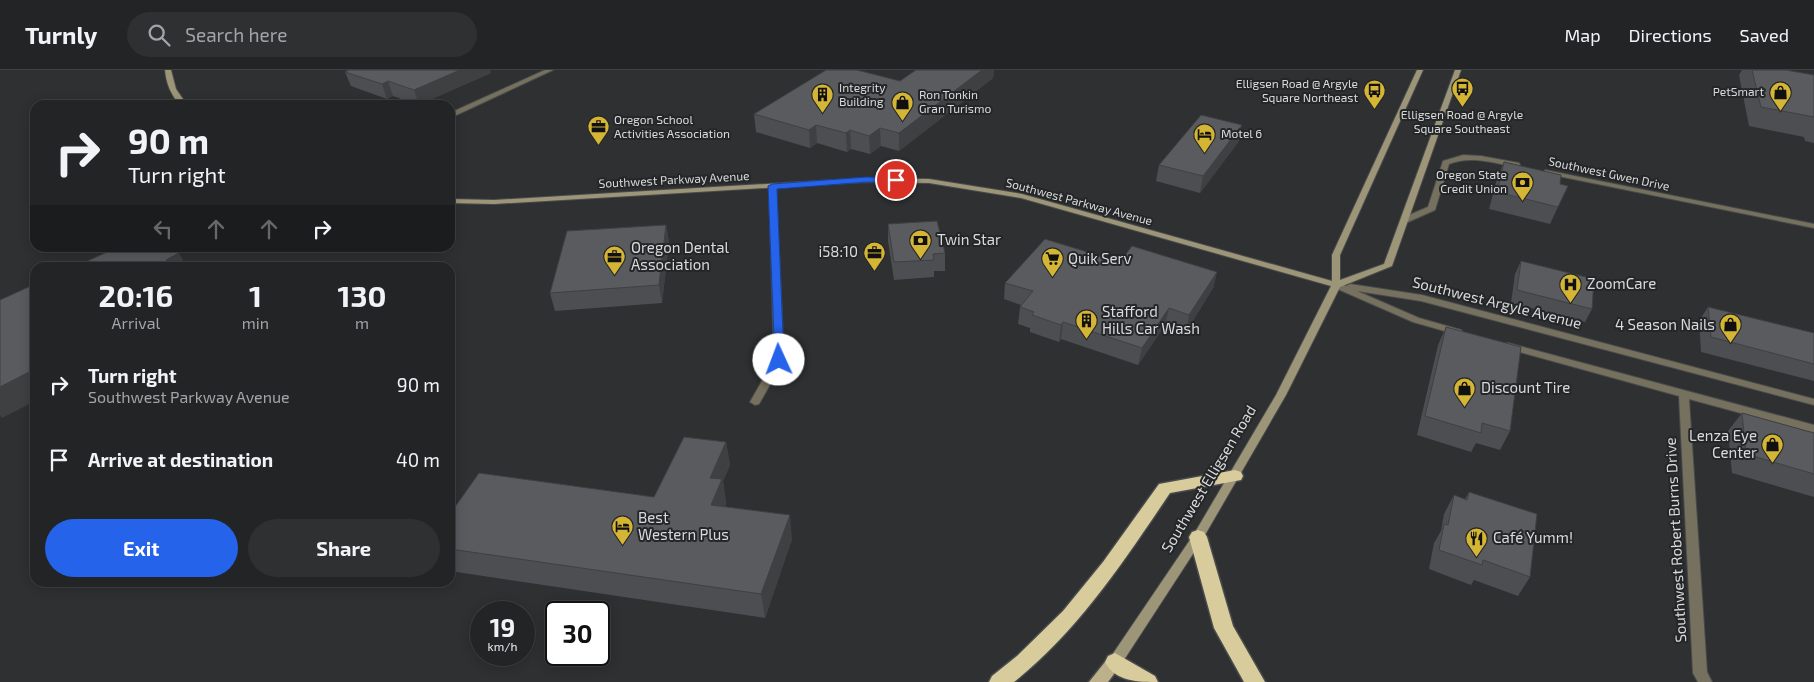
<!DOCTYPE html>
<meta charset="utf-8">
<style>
body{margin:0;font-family:"Exo 2",sans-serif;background:#2e3032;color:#f1f3f6;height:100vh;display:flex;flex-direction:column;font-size:19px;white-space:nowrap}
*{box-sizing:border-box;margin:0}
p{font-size:16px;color:#a2a4a7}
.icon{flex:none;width:28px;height:28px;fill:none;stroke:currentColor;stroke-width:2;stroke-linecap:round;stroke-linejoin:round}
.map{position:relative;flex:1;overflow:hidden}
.sheet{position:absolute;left:30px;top:192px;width:425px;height:325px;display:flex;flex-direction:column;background:#222426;border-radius:15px;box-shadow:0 2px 12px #0003,0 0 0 1px #3f4143}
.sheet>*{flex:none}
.top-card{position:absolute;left:30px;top:30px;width:425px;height:152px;border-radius:15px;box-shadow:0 2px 12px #0003,0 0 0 1px #3f4143;background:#222426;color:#f1f3f6;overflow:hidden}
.speed{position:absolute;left:470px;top:531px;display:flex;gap:10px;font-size:25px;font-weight:700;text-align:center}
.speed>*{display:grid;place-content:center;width:65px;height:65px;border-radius:50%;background:#222426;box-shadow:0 2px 12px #0003,0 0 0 1px #3f4143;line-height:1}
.speed small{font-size:12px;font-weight:400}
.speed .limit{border:2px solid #111;border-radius:8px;background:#fff;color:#111}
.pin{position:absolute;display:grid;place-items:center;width:42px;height:42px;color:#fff;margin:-21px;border:2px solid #fff;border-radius:50%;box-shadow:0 1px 5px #0007}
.me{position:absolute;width:55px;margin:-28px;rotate:358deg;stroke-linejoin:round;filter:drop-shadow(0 0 4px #0008)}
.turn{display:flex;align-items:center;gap:18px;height:105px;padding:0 15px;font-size:22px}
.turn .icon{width:65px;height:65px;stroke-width:2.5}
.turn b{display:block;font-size:35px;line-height:42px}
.lanes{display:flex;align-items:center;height:48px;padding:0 15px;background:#0003;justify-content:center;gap:25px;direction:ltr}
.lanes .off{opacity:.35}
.eta{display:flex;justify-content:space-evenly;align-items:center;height:85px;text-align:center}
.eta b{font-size:30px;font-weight:700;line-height:35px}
.action{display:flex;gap:10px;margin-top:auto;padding:10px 15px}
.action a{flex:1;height:58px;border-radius:30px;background:#2563eb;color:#fff;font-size:20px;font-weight:700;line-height:58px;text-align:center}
.action a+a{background:#2e3032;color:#f1f3f6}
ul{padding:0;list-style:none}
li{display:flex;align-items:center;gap:15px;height:75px;padding:0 15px}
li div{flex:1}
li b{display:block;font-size:19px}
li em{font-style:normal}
header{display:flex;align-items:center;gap:30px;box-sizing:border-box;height:70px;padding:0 25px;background:#222426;border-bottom:1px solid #3f4143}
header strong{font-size:24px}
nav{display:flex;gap:28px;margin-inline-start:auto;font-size:18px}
.search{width:350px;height:45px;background:#2e3032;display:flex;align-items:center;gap:12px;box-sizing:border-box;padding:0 18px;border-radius:28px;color:#a2a4a7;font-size:19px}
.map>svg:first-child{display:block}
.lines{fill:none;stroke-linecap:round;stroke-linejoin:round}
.street-casing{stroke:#494b4d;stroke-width:2}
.secondary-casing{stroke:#494b4d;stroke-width:2}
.primary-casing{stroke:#494b4d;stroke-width:3}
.highway-casing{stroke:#494b4d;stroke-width:3}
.street{fill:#76715e;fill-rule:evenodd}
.secondary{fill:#9d9578;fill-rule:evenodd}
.primary{fill:#bcb18b;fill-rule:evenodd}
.highway{fill:#d8cb9c;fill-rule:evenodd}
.wall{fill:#4d4e51}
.shaded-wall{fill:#3e4042}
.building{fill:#595b5e;stroke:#3e4042}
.route{fill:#2563eb;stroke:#184099}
.labels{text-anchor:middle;stroke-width:4;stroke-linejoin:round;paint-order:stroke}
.far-poi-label{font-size:12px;fill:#d9dadc;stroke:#242628;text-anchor:start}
.far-street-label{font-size:12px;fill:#d9dadc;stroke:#242628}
.poi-label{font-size:15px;fill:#d9dadc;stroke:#242628;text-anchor:start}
.street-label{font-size:15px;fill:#d9dadc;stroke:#242628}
</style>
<header>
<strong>Turnly</strong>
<div class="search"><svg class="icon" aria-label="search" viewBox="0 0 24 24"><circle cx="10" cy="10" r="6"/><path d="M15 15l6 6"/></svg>Search here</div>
<nav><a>Map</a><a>Directions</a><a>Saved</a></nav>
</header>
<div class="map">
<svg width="1814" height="612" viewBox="0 0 1814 612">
<rect width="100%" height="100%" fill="#2e3032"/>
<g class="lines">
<defs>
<g id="street">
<path d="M545 0H553L450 48V43Z"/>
<path d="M1463 85 1481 86 1519 93 1520 95 1516 97C1494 93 1471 85 1449 94L1435 140 1408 152H1402V148L1428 137 1443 91Z"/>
<path d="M1545 100 1814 154V158L1548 104H1545Z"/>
<path d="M769 114H775L776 116 784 290 759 334 755 335 750 332 774 290Z"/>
<path d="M1336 212 1346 216 1350 214 1422 225 1814 329V335L1421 231 1357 221 1419 248 1461 260 1463 262 1461 264H1455L1413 252 1333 217 1332 215Z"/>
<path d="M1508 273 1814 355V363L1689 329 1707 602 1712 612H1698L1693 603 1679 326 1505 278 1503 276 1505 274Z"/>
</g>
<g id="secondary">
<path d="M165 0H171L176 19 187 35H180C171 25 166 13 165 0Z"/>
<path d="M1417 0H1423L1340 185V210L1384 194 1455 0H1461L1392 196 1340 217 1286 325 1202 470 1120 596 1115 598 1110 596 1108 592 1110 588 1194 464 1276 325 1331 216 1021 128 929 113 867 112 494 134 450 133V129L494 130 867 108 929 109 1022 124 1332 211V185Z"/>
</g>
<path id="primary" d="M1115 585 1121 587 1123 592 1108 612H1089L1109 587Z"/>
<g id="highway">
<path d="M1235 400 1241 402 1243 406 1241 410 1170 423C1124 491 1079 560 1014 612H989L992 606 1017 586 1063 541 1103 492 1159 414Z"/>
<path d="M1198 460 1204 462 1207 467 1233 556 1265 612H1244L1214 558 1189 467 1192 462Z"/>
<path d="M1115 583 1155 606 1158 612C1139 612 1115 612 1105 592L1108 586Z"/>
</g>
</defs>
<!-- street casing -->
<use href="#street" class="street-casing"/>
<!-- secondary casing -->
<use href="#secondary" class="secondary-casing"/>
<!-- primary casing -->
<use href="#primary" class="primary-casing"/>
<!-- highway casing -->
<use href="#highway" class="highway-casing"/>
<!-- street -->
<use href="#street" class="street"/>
<!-- secondary -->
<use href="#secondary" class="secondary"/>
<!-- primary -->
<use href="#primary" class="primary"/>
<!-- highway -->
<use href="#highway" class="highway"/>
</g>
<!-- wall -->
<g class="wall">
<path d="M916 0H994L993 8 899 81 881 76 870 84 851 79 847 82 817 73 810 78 756 62 754 44 900 11Z"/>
<path d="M1742 0H1786L1814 5V73L1805 71 1804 67 1749 56 1739 5Z"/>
<path d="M345 2 491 3 418 35 393 26 387 29 351 16Z"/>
<path d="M1239 71 1200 123 1156 111 1159 95Z"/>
<path d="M1504 92 1560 114 1558 137 1550 154 1489 139 1497 109Z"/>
<path d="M888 154 945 183V201H934V207L894 210 888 171Z"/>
<path d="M666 155 669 172 662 233 555 241 550 223Z"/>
<path d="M1521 191 1592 239 1585 252 1511 233 1515 204Z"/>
<path d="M1120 192 1217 202 1213 218 1186 262 1165 255 1138 295 1061 269 1059 272 1030 262V258L1018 254 1020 237 1021 235 1004 229 1005 213Z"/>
<path d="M1708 237 1814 263V311L1701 282 1699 251Z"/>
<path d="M1446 257 1510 361 1500 380 1476 373 1471 382 1417 365 1438 275Z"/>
<path d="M1742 343 1814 363V427L1732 403 1728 361Z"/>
<path d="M726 372 730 395 723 411 726 433 725 436 792 469 765 548 450 501V444L654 427Z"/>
<path d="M1469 422 1530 507 1518 526 1474 510 1471 515 1429 499 1434 473 1441 461 1444 444 1454 425 1465 429Z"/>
</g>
<!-- shaded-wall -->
<g class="shaded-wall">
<path d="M460 0H490L491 3 419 35 414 20Z"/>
<path d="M982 0H994L993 8 899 81V63Z"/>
<path d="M388 11 393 26 387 29 382 14Z"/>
<path d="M816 55 817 73 810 78 809 60Z"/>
<path d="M1242 55 1239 71 1200 123 1203 106Z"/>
<path d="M880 58 881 76 870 84 869 66Z"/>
<path d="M850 60 851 79 847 82 846 63Z"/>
<path d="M666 155 669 172 662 233 659 215Z"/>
<path d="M179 183 187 198H170L166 190Z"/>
<path d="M1217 202 1213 218 1186 262 1189 245Z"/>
<path d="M1169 238 1165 255 1138 295 1142 278Z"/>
<path d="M1063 252 1061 269 1059 272 1061 255Z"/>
<path d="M35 299V331L2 348 0 345V317Z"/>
<path d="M726 372 730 395 723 411 726 433 716 458 711 435 710 408Z"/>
<path d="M790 445 792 469 765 548 761 524Z"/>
</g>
<!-- building -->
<g class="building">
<path d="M349 0H460L414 20 388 11 382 14 345 2Z"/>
<path d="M826 0H857L900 11 916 0H982L899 63 880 58 869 66 850 60 846 63 816 55 809 60 754 44Z"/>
<path d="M1752 0H1786L1814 5V47L1761 37Z"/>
<path d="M1201 45 1242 55 1203 106 1159 95Z"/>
<path d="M1504 92 1561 105 1560 114 1568 116 1558 137 1497 122Z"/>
<path d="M937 151 945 183 933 184 934 190 894 192 888 154Z"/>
<path d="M666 155 659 215 550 223 567 161Z"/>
<path d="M1045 169 1120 192 1132 176 1217 202 1189 245 1169 238 1142 278 1063 252 1061 255 1032 245 1034 242 1020 237 1033 221 1005 213Z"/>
<path d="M116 178H167L179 183 166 190 178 196 175 198H72Z"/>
<path d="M1521 191 1594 209 1592 239 1517 220Z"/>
<path d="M35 214V299L0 317V230Z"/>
<path d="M1708 237 1814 263V294L1711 267Z"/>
<path d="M1446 257 1521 277 1510 361 1482 353 1481 363 1425 346Z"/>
<path d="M1742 343 1814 363V404L1746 384Z"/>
<path d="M684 367 726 372 710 408 722 409 711 435 790 445 761 524 450 479V444L479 403 654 427Z"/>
<path d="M1469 422 1537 444 1530 507 1483 490 1482 495 1439 480 1444 454 1448 455 1454 425 1467 430Z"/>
</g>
<!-- route -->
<path class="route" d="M867 107 896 108 900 110 896 113 867 112 777 119 784 290 783 292H775L768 116 772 114Z"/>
<!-- icons -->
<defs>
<symbol id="bus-pin" viewBox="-11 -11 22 30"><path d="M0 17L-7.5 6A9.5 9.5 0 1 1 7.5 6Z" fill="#d5b534" stroke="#242628"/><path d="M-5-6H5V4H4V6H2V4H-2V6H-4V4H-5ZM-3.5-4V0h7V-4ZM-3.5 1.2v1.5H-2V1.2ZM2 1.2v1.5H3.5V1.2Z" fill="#111"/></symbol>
<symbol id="shop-pin" viewBox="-11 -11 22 30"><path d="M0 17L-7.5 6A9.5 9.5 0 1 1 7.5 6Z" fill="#d5b534" stroke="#242628"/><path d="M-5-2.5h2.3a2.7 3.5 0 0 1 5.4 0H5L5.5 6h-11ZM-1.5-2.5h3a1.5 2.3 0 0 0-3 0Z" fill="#111"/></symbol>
<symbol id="building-pin" viewBox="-11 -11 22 30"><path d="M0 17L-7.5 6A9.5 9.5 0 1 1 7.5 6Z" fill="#d5b534" stroke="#242628"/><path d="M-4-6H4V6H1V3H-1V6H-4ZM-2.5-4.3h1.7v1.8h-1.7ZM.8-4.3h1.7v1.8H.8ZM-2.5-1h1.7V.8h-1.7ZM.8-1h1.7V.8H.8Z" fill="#111"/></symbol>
<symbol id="office-pin" viewBox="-11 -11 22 30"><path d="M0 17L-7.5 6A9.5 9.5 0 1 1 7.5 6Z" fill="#d5b534" stroke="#242628"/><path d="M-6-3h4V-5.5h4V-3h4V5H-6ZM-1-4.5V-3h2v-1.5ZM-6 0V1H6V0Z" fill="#111"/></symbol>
<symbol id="hotel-pin" viewBox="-11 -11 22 30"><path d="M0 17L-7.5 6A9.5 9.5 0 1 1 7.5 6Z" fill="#d5b534" stroke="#242628"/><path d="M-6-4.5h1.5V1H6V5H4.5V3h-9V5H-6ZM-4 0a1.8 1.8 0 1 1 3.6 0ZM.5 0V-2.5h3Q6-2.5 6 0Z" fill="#111"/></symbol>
<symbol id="bank-pin" viewBox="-11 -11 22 30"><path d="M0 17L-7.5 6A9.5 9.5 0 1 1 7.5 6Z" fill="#d5b534" stroke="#242628"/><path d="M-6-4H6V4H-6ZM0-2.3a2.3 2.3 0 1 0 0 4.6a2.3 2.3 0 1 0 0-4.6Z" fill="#111"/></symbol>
<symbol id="supermarket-pin" viewBox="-11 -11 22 30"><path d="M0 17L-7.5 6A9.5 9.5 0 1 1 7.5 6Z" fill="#d5b534" stroke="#242628"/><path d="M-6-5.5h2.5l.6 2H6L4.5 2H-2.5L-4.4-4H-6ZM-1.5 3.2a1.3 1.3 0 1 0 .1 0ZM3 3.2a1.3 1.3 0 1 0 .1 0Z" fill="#111"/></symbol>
<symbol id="hospital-pin" viewBox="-11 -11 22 30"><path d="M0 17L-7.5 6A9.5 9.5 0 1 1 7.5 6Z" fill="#d5b534" stroke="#242628"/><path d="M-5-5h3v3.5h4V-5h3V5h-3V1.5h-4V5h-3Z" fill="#111"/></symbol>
<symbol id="restaurant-pin" viewBox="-11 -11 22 30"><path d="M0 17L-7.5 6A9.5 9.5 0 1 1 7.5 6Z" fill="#d5b534" stroke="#242628"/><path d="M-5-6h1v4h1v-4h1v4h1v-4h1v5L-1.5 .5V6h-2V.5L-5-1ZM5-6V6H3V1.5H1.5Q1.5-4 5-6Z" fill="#111"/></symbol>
</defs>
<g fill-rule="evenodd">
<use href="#bus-pin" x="1450" y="6" width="25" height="34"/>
<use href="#bus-pin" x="1362" y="8" width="25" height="34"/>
<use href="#shop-pin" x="1768" y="10" width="25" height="34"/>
<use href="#building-pin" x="810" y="12" width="25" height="34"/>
<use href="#shop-pin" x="890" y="20" width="25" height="34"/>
<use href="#office-pin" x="586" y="44" width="25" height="34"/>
<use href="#hotel-pin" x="1192" y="52" width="25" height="34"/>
<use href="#bank-pin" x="1510" y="100" width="25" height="34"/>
<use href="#bank-pin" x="908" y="158" width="25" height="34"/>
<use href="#office-pin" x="862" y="170" width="25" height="34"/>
<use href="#office-pin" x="602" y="174" width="25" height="34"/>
<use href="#supermarket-pin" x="1040" y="176" width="25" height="34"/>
<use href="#hospital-pin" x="1558" y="202" width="25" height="34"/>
<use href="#building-pin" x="1074" y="238" width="25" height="34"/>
<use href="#shop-pin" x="1718" y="242" width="25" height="34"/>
<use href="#shop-pin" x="1452" y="306" width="25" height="34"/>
<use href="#shop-pin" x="1760" y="362" width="25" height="34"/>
<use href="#hotel-pin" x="610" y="444" width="25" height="34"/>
<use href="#restaurant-pin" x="1464" y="456" width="25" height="34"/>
</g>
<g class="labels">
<!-- far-poi labels -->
<g class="far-poi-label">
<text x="1358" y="18" text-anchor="end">Elligsen Road @ Argyle<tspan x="1358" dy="14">Square Northeast</tspan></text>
<text x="839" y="22">Integrity<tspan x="839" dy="14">Building</tspan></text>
<text x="1764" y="26" text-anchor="end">PetSmart</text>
<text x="919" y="29">Ron Tonkin<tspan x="919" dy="14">Gran Turismo</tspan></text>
<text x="1462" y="49" text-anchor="middle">Elligsen Road @ Argyle<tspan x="1462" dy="14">Square Southeast</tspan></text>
<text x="614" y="54">Oregon School<tspan x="614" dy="14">Activities Association</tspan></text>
<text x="1221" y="68">Motel 6</text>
<text x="1507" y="109" text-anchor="end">Oregon State<tspan x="1507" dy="14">Credit Union</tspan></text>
</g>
<!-- far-street labels -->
<g class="far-street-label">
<text transform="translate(1609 104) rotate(12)" y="4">Southwest Gwen Drive</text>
<text transform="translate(674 110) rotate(-3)" y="4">Southwest Parkway Avenue</text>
<text transform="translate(1079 132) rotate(15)" y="4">Southwest Parkway Avenue</text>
</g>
<!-- poi labels -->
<g class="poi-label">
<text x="937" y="175">Twin Star</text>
<text x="631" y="183">Oregon Dental<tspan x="631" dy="17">Association</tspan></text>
<text x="858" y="187" text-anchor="end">i58:10</text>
<text x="1068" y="194">Quik Serv</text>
<text x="1587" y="219">ZoomCare</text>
<text x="1102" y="247">Stafford<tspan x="1102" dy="17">Hills Car Wash</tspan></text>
<text x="1715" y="260" text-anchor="end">4 Season Nails</text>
<text x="1481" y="323">Discount Tire</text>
<text x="1757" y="371" text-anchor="end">Lenza Eye<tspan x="1757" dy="17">Center</tspan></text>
<text x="638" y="453">Best<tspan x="638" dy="17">Western Plus</tspan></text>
<text x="1493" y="473">Café Yumm!</text>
</g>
<!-- street labels -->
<g class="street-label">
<text transform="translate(1497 233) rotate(14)" y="5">Southwest Argyle Avenue</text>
<text transform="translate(1209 409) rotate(-59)" y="5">Southwest Elligsen Road</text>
<text transform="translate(1676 470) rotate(-93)" y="5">Southwest Robert Burns Drive</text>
</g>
</g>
</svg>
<div class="speed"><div>19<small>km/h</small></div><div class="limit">30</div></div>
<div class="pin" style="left:896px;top:110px;background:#d93025"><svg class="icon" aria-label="arrive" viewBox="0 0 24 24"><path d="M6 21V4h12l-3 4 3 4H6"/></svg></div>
<svg class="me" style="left:779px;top:290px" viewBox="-20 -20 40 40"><circle r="19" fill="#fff"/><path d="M0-13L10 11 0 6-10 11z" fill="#2563eb"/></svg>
<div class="top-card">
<div class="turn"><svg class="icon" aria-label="right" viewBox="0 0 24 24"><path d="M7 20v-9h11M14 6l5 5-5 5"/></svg><div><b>90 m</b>Turn right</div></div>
<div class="lanes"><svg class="icon off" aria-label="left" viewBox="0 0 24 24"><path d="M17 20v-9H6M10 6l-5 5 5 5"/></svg><svg class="icon off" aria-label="ahead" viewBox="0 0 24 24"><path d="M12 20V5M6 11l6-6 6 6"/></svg><svg class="icon off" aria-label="ahead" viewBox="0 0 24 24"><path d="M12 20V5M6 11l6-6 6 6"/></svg><svg class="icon" aria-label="right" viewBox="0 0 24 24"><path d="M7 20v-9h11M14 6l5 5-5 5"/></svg></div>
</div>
<section class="sheet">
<div class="eta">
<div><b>20:16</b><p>Arrival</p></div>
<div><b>1</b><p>min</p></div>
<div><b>130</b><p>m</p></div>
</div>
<ul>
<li><svg class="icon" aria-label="right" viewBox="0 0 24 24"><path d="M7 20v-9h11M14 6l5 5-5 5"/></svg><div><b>Turn right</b><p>Southwest Parkway Avenue</p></div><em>90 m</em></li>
<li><svg class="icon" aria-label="arrive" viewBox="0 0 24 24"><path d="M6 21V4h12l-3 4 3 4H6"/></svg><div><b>Arrive at destination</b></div><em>40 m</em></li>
</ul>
<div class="action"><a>Exit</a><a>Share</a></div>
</section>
</div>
